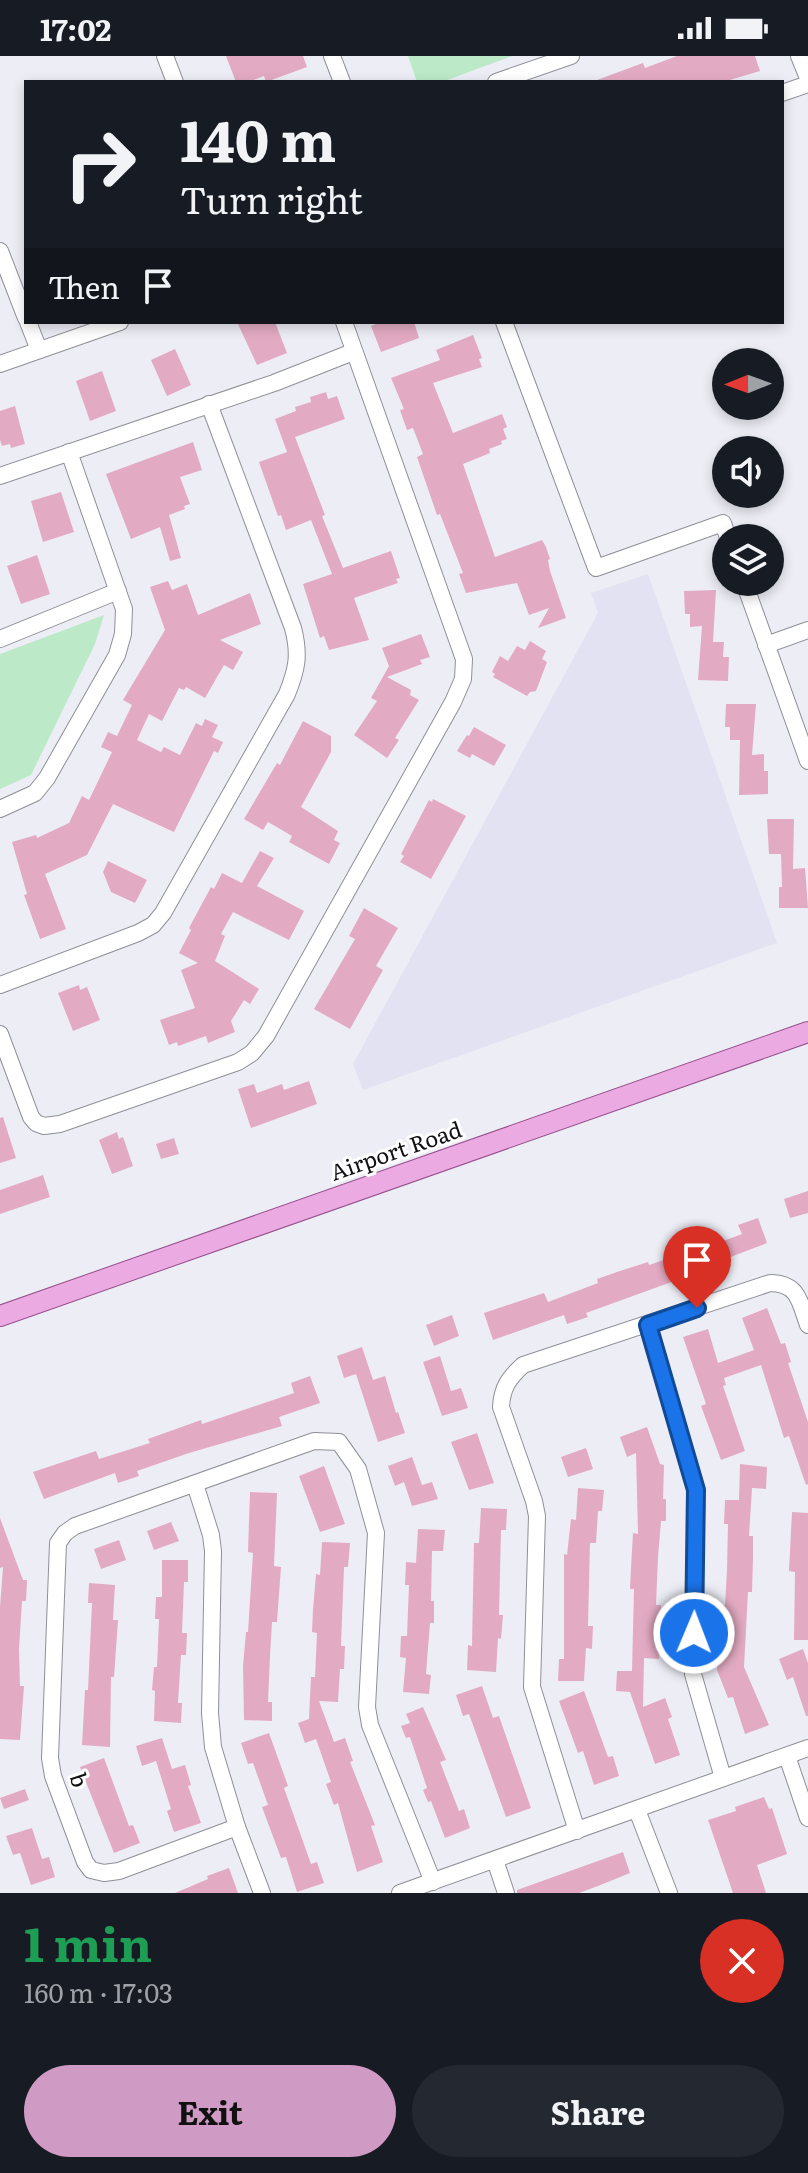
<!DOCTYPE html>
<meta charset="utf-8">
<style>
body{margin:0;font-family:Literata,serif;background:#242831;color:#f1f3f6;height:100vh;display:flex;flex-direction:column;font-size:30px;white-space:nowrap}
*{box-sizing:border-box;margin:0}
p{font-size:26px;color:#9ea1a6}
.icon{flex:none;width:44px;height:44px;fill:none;stroke:currentColor;stroke-width:2;stroke-linecap:round;stroke-linejoin:round}
.map{position:relative;height:1837px;overflow:hidden}
.drawer{display:flex;flex-direction:column;background:#171b24;flex:1}
.drawer>*{flex:none}
.banner{position:absolute;left:24px;top:24px;width:760px;height:244px;border-radius:0px;box-shadow:0 4px 12px #0003;background:#171b24;color:#f1f3f6;overflow:hidden}
.needle{width:52px;rotate:269deg}
.fabs{position:absolute;left:712px;top:292px;display:grid;gap:16px}
.fabs a{display:grid;place-items:center;width:72px;height:72px;border-radius:50%;background:#171b24;box-shadow:0 4px 12px #0003;font-size:40px}
.pin{position:absolute;display:grid;place-items:center;width:68px;height:68px;color:#fff;margin:-82px -34px;border-radius:50% 50% 50% 0;rotate:-45deg;box-shadow:0 0 8px #0007}
.pin .icon{rotate:45deg}
.me{position:absolute;width:88px;margin:-44px;rotate:1deg;stroke-linejoin:round;filter:drop-shadow(0 0 6px #0008)}
.turn{display:flex;align-items:center;gap:28px;height:168px;padding:0 24px;font-size:36px}
.turn .icon{width:104px;height:104px;stroke-width:2.5}
.turn b{display:block;font-size:56px;line-height:68px}
.then{display:flex;align-items:center;height:76px;padding:0 24px;background:#0003;gap:16px;font-size:30px}
.round{display:grid;place-items:center;flex:none;width:84px;height:84px;border-radius:42px;background:#242831}
.overview{display:flex;align-items:center;justify-content:space-between;height:136px;padding:0 24px}
h1{font-size:48px;font-weight:700;line-height:60px;color:#1e9e55}
.button{display:flex;gap:16px;margin-top:auto;padding:16px 24px}
.button a{flex:1;height:92px;border-radius:48px;background:#cf9ac4;color:#111;font-size:32px;font-weight:700;line-height:92px;text-align:center}
.button a+a{background:#242831;color:#f1f3f6}
.status{display:flex;justify-content:space-between;align-items:center;height:56px;padding:0 40px;background:#171b24;direction:ltr}
.status svg{height:22px;fill:currentColor}
.map>svg:first-child{display:block}
.built{fill:#e2e2f2}
.green{fill:#bceac9}
.building{fill:#e3abc3}
.lines{fill:none;stroke-linecap:round;stroke-linejoin:round}
.minor-casing{stroke:#8f8f97;stroke-width:18}
.major-casing{stroke:#96508c;stroke-width:22}
.minor{stroke:#fff;stroke-width:16}
.major{stroke:#ebaae1;stroke-width:20}
.route-casing{stroke:#114b97;stroke-width:20}
.route{stroke:#1a73e8;stroke-width:14}
.labels{text-anchor:middle;stroke-width:6;stroke-linejoin:round;paint-order:stroke}
.street-label{font-size:22px;fill:#111013;stroke:#fff}
</style>
<div class="status"><b>17:02</b><svg viewBox="0 0 49 12"><path d="M0 12V9h3v3zM5 12V6h3v6zM10 12V3h3v9zM15 12V0h3v12zM26 1h20v11H26zM47 4h2v5h-2z"/></svg></div>
<div class="map">
<svg width="808" height="1837" viewBox="0 0 808 1837">
<rect width="100%" height="100%" fill="#ededf6"/>
<!-- built -->
<path class="built" d="M648 518 777 887 363 1034 353 1008 598 557 591 537Z"/>
<!-- green -->
<g class="green">
<path d="M408 0H512L442 26H417Z"/>
<path d="M104 559 95 588 31 719 0 733V598Z"/>
</g>
<!-- building -->
<g class="building">
<path d="M226 0H303L307 11 266 26 264 20 248 26H236Z"/>
<path d="M677 0H755L760 15 723 26H597V24L643 7 645 12Z"/>
<path d="M237 266H275L287 297 257 309Z"/>
<path d="M381 266H414L419 282 381 296 371 270Z"/>
<path d="M473 279 482 302 479 303 482 311 433 327 453 377 502 358 507 371 503 373 507 383 501 385 502 388 489 393 490 397 463 408 495 501 542 484 546 491 550 503 548 504 550 515 566 562 538 572 549 552 529 559 517 527 466 537 459 518 463 517 440 458 437 459 417 401 423 398 413 372 407 374 400 354 404 353 391 322 440 304 436 294Z"/>
<path d="M175 293 191 329 167 340 151 304Z"/>
<path d="M102 315 116 355 90 365 76 325Z"/>
<path d="M326 336 328 343 337 340 345 363 295 381 325 459 322 460 343 512 391 495 400 522 396 523 398 527 354 542 369 584 329 594 324 580 320 582 303 528 332 518 311 464 286 474 281 459 278 460 259 406 287 396 275 363 296 355 295 351 311 346 310 341Z"/>
<path d="M15 350 25 388 11 392 10 388 2 390 0 384V355Z"/>
<path d="M193 386 202 414 180 421 190 448 184 450 185 453 169 459 181 502 170 505 160 471 131 483 106 418Z"/>
<path d="M61 436 74 476 43 486 31 445Z"/>
<path d="M37 499 50 538 21 548 7 510Z"/>
<path d="M168 525 172 534 187 528 198 559 250 537 261 568 220 584 243 596 233 614 224 609 205 642 186 631 184 634 179 632 162 665 149 658 137 684 161 696 164 691 180 699 196 667 202 670 205 663 218 669 212 681 223 686 218 697 214 695 174 776 113 748 87 799 45 818 66 873 40 883 24 839 27 838 12 786 36 779 37 782 69 767 82 740 89 744 112 696 101 691 108 676 117 680 132 649 123 644 165 574 150 531Z"/>
<path d="M716 534 713 586H724L723 601H729L728 625 698 624 702 570 690 571V558H685L684 535Z"/>
<path d="M421 578 430 601 420 604 422 608 387 621 411 634 410 639 419 644 395 682 399 684 387 702 354 679 377 645 371 642 389 610 382 592Z"/>
<path d="M530 585 546 595 542 603 547 606 536 635 530 636 527 640 493 621 495 618 492 616 500 600 508 605 517 590 525 594Z"/>
<path d="M726 648H756L752 699 764 698V715H768V738L739 739 740 684H730V671H725Z"/>
<path d="M303 665 331 680V696L301 751 338 775 334 784 340 787 329 808 289 786 292 780 268 766 263 774 244 763 277 707 280 709Z"/>
<path d="M474 671 506 689 494 710 472 698 470 702 457 695 467 679 469 680Z"/>
<path d="M433 743 466 760 431 823 400 806 404 800 401 798 429 744 432 746Z"/>
<path d="M767 763H794L793 813 805 812 808 852H779V831H782L781 798H769Z"/>
<path d="M260 795 274 802 257 830 304 855 289 884 233 856 221 878 225 880 215 905 259 933 250 948 244 944 231 965 235 976 208 987 206 980 178 990 177 986 169 989 160 964 195 952 181 914 198 907 179 897 191 874 189 872 211 831 214 833 222 817 242 827Z"/>
<path d="M108 805 147 824 135 847 111 836 103 816Z"/>
<path d="M364 852 398 872 376 910 383 914 350 973 314 953 355 883 349 880Z"/>
<path d="M79 929 80 934 87 931 100 964 73 975 58 937Z"/>
<path d="M309 1025 317 1048 251 1072 238 1033 254 1028 257 1037 282 1028 284 1034Z"/>
<path d="M3 1061 16 1102 0 1107V1062Z"/>
<path d="M117 1076 119 1083 123 1081 133 1110 112 1118 99 1084Z"/>
<path d="M174 1082 179 1098 161 1103 156 1088Z"/>
<path d="M43 1119 50 1141 0 1158V1134Z"/>
<path d="M808 1135V1157L790 1162 784 1143Z"/>
<path d="M758 1162 767 1187 728 1202 731 1210 679 1229 677 1224 586 1257 588 1261 567 1268 564 1259 493 1284 484 1257 544 1237 548 1246 598 1227 597 1223 617 1216 648 1206 649 1209 690 1195 691 1197 742 1178 738 1169Z"/>
<path d="M767 1252 781 1288 785 1287 791 1306 788 1307 808 1366V1428L806 1429 789 1380 784 1382 761 1309 724 1322 726 1329 723 1330 745 1395 721 1404 701 1350 706 1348 683 1281 708 1273 718 1307 754 1294 742 1262Z"/>
<path d="M452 1259 459 1280 434 1290 426 1269Z"/>
<path d="M362 1291 373 1324 385 1320 396 1357 398 1356 405 1377 378 1386 356 1318 344 1322 337 1300Z"/>
<path d="M440 1300 451 1335 461 1332 468 1352 442 1360 423 1306Z"/>
<path d="M310 1320 320 1347 279 1361 282 1370 189 1397 137 1415 139 1420 118 1427 115 1417 44 1443 33 1416 96 1395 99 1403 150 1387 148 1383 201 1364 202 1368 294 1337 291 1327Z"/>
<path d="M647 1371 660 1408 664 1409 663 1443H666V1465H661L658 1501 656 1549H661L659 1603 644 1602 643 1651 665 1642 672 1661 668 1663 680 1699 655 1708 630 1636 616 1635 617 1615H632L634 1533H630L631 1512 633 1477 638 1478 636 1397 627 1401 620 1381Z"/>
<path d="M477 1377 494 1427 469 1434 451 1386Z"/>
<path d="M586 1392 593 1413 568 1421 561 1401Z"/>
<path d="M412 1401 422 1429 432 1426 438 1443 412 1450 404 1426 395 1430 388 1410Z"/>
<path d="M740 1408 767 1411 766 1433 752 1432 749 1480H753V1502L752 1536H748L744 1611 769 1669 745 1678 733 1641 728 1642 717 1614 720 1548 725 1549 727 1514 728 1468H724L725 1444H739Z"/>
<path d="M324 1410 345 1468 320 1476 299 1420Z"/>
<path d="M578 1432 604 1434 602 1455H598L596 1487H590L588 1570H593L592 1593 586 1592 584 1625H558L559 1603H564V1498L567 1499 571 1463 576 1464Z"/>
<path d="M250 1436 277 1437 274 1510 281 1511 277 1566H272L270 1600 268 1646H272V1665L244 1664 243 1610 246 1576H248L253 1497 248 1496Z"/>
<path d="M481 1452 507 1453 506 1474H501L499 1559H503L501 1583 498 1582 496 1616 467 1614 468 1589 472 1590 474 1487H479Z"/>
<path d="M792 1456 808 1457V1584H794L795 1516 789 1515Z"/>
<path d="M0 1462 23 1524H27L26 1545H22L19 1593 20 1630H24L20 1684 0 1683V1551L3 1511 0 1512Z"/>
<path d="M171 1466 179 1485 154 1494 147 1475Z"/>
<path d="M418 1473 445 1474 443 1495H432L431 1545H434V1567H430L426 1618 431 1619 429 1638 403 1636 406 1602 400 1601 401 1580H407L409 1529H405L406 1506 416 1507Z"/>
<path d="M119 1484 126 1504 101 1513 94 1493Z"/>
<path d="M322 1486 350 1487 348 1511H344L341 1590H345L344 1613H340L338 1646 319 1645 334 1686 345 1682 353 1705 350 1706 375 1769 371 1770 383 1806 357 1816 338 1747 334 1749 326 1728 331 1726 316 1683 305 1687 298 1667 309 1663 311 1621H315L317 1577 312 1576 313 1554 316 1518 320 1519Z"/>
<path d="M162 1504H188V1526H184L182 1577H187L186 1599H181L178 1647H182L181 1667 154 1665 155 1635 152 1634 154 1611H157L159 1563H155L156 1541H162Z"/>
<path d="M89 1527 115 1529 113 1564H118L114 1621H111L110 1691 82 1689 85 1634H88L92 1547H88Z"/>
<path d="M803 1593 808 1607V1660H806L793 1621 787 1624 779 1603Z"/>
<path d="M482 1630 493 1662 499 1660 531 1752 506 1761 469 1658 463 1660 456 1639Z"/>
<path d="M584 1635 608 1701 613 1700 619 1720 594 1729 583 1695 578 1697 559 1645Z"/>
<path d="M423 1651 446 1704 440 1706 459 1755 464 1753 470 1772 445 1782 431 1745 428 1746 423 1734 427 1732 410 1681 406 1682 401 1670 410 1667 406 1658Z"/>
<path d="M269 1677 288 1730 284 1732 311 1808 317 1806 324 1827 297 1836 286 1801 281 1802 262 1751 268 1749 253 1707 248 1708 241 1687Z"/>
<path d="M162 1682 172 1713 185 1709 191 1729 188 1730 201 1767 174 1776 167 1755 171 1753 156 1705 142 1710 136 1690Z"/>
<path d="M104 1702 129 1770 133 1769 140 1787 114 1797 80 1711Z"/>
<path d="M25 1733 29 1744 4 1753 0 1742Z"/>
<path d="M764 1741 769 1753 772 1752 787 1798 757 1809 766 1837H733L708 1764 736 1755 735 1751Z"/>
<path d="M32 1772 42 1803 49 1801 55 1821 31 1829 20 1797 13 1799 6 1780Z"/>
<path d="M623 1796 630 1817 598 1830 579 1837H517V1834Z"/>
<path d="M229 1812 238 1837H175L208 1823 207 1820Z"/>
</g>
<g class="lines">
<defs>
<g id="minor">
<path d="M165 0 175 26"/>
<path d="M332 0 342 26"/>
<path d="M799 0 808 22"/>
<path d="M496 26 571 0"/>
<path d="M782 37 808 28"/>
<path d="M0 195 26 262"/>
<path d="M28 266 39 294"/>
<path d="M504 266 596 512 723 467 728 482"/>
<path d="M0 308 120 266"/>
<path d="M0 420 274 327 353 296"/>
<path d="M744 526 808 705"/>
<path d="M0 583 118 535"/>
<path d="M766 589 808 574"/>
<path d="M0 753 35 737 47 722 117 599 123 578 124 553 69 396"/>
<path d="M0 929 138 877 153 869 163 857 287 638C297 613 300 599 293 572L209 348"/>
<path d="M0 978 31 1061 36 1067 44 1070 60 1068 238 1006 252 997 266 980 453 646 463 623 464 603 344 266"/>
<path d="M648 1269 696 1434 693 1618 723 1722"/>
<path d="M195 1428 211 1479 213 1495 210 1657 213 1691 237 1771 262 1837"/>
<path d="M787 1700 808 1762"/>
<path d="M637 1754 669 1837"/>
<path d="M237 1771 119 1815 104 1817 91 1814 85 1806 53 1720 50 1702 58 1487 65 1477 75 1470 314 1385 339 1386 358 1413 376 1477 367 1651 370 1669 433 1826"/>
<path d="M577 1775 532 1631 537 1460 534 1445 501 1351C502 1331 509 1322 523 1309L770 1227C799 1227 800 1247 808 1269"/>
<path d="M495 1804 506 1837"/>
<path d="M400 1837 808 1692"/>
</g>
<path id="major" d="M0 1260 808 976"/>
</defs>
<!-- minor casing -->
<use href="#minor" class="minor-casing"/>
<!-- major casing -->
<use href="#major" class="major-casing"/>
<!-- minor -->
<use href="#minor" class="minor"/>
<!-- major -->
<use href="#major" class="major"/>
</g>
<g class="lines">
<defs>
<path id="route" d="M694 1577 696 1434 648 1269 697 1252"/>
</defs>
<!-- route casing -->
<use href="#route" class="route-casing"/>
<!-- route -->
<use href="#route" class="route"/>
</g>
<g class="labels">
<!-- street labels -->
<g class="street-label">
<text transform="translate(396 1095) rotate(-19)" y="8">Airport Road</text>
<text transform="translate(79 1724) rotate(72)" y="8">b</text>
</g>
</g>
</svg>
<div class="fabs">
<a><svg class="needle" viewBox="-14 -14 28 28"><path d="M0-13l5 13h-10z" fill="#e53935"/><path d="M0 13l5-13h-10z" fill="#9ea1a6"/></svg></a>
<a><svg class="icon" aria-label="sound" viewBox="0 0 24 24"><path d="M4 9h4l5-4v14l-5-4H4zM17 9q2 3 0 6"/></svg></a>
<a><svg class="icon" aria-label="layers" viewBox="0 0 24 24"><path d="M12 4l9 5-9 5-9-5zM3 14l9 5 9-5"/></svg></a>
</div>
<div class="pin" style="left:697px;top:1252px;background:#d93025"><svg class="icon" aria-label="arrive" viewBox="0 0 24 24"><path d="M6 21V4h12l-3 4 3 4H6"/></svg></div>
<svg class="me" style="left:694px;top:1577px" viewBox="-20 -20 40 40"><circle r="17" fill="#1a73e8" stroke="#fff" stroke-width="3"/><path d="M0-11L8 9 0 5-8 9z" fill="#fff"/></svg>
<div class="banner">
<div class="turn"><svg class="icon" aria-label="right" viewBox="0 0 24 24"><path d="M7 20v-9h11M14 6l5 5-5 5"/></svg><div><b>140 m</b>Turn right</div></div>
<div class="then">Then<svg class="icon" aria-label="arrive" viewBox="0 0 24 24"><path d="M6 21V4h12l-3 4 3 4H6"/></svg></div>
</div>
</div>
<section class="drawer">
<div class="overview"><div><h1>1 min</h1><p>160 m · 17:03</p></div><a class="round" style="background:#d93025;color:#fff"><svg class="icon" aria-label="close" viewBox="0 0 24 24"><path d="M6 6l12 12M18 6L6 18"/></svg></a></div>
<div class="button"><a>Exit</a><a>Share</a></div>
</section>
